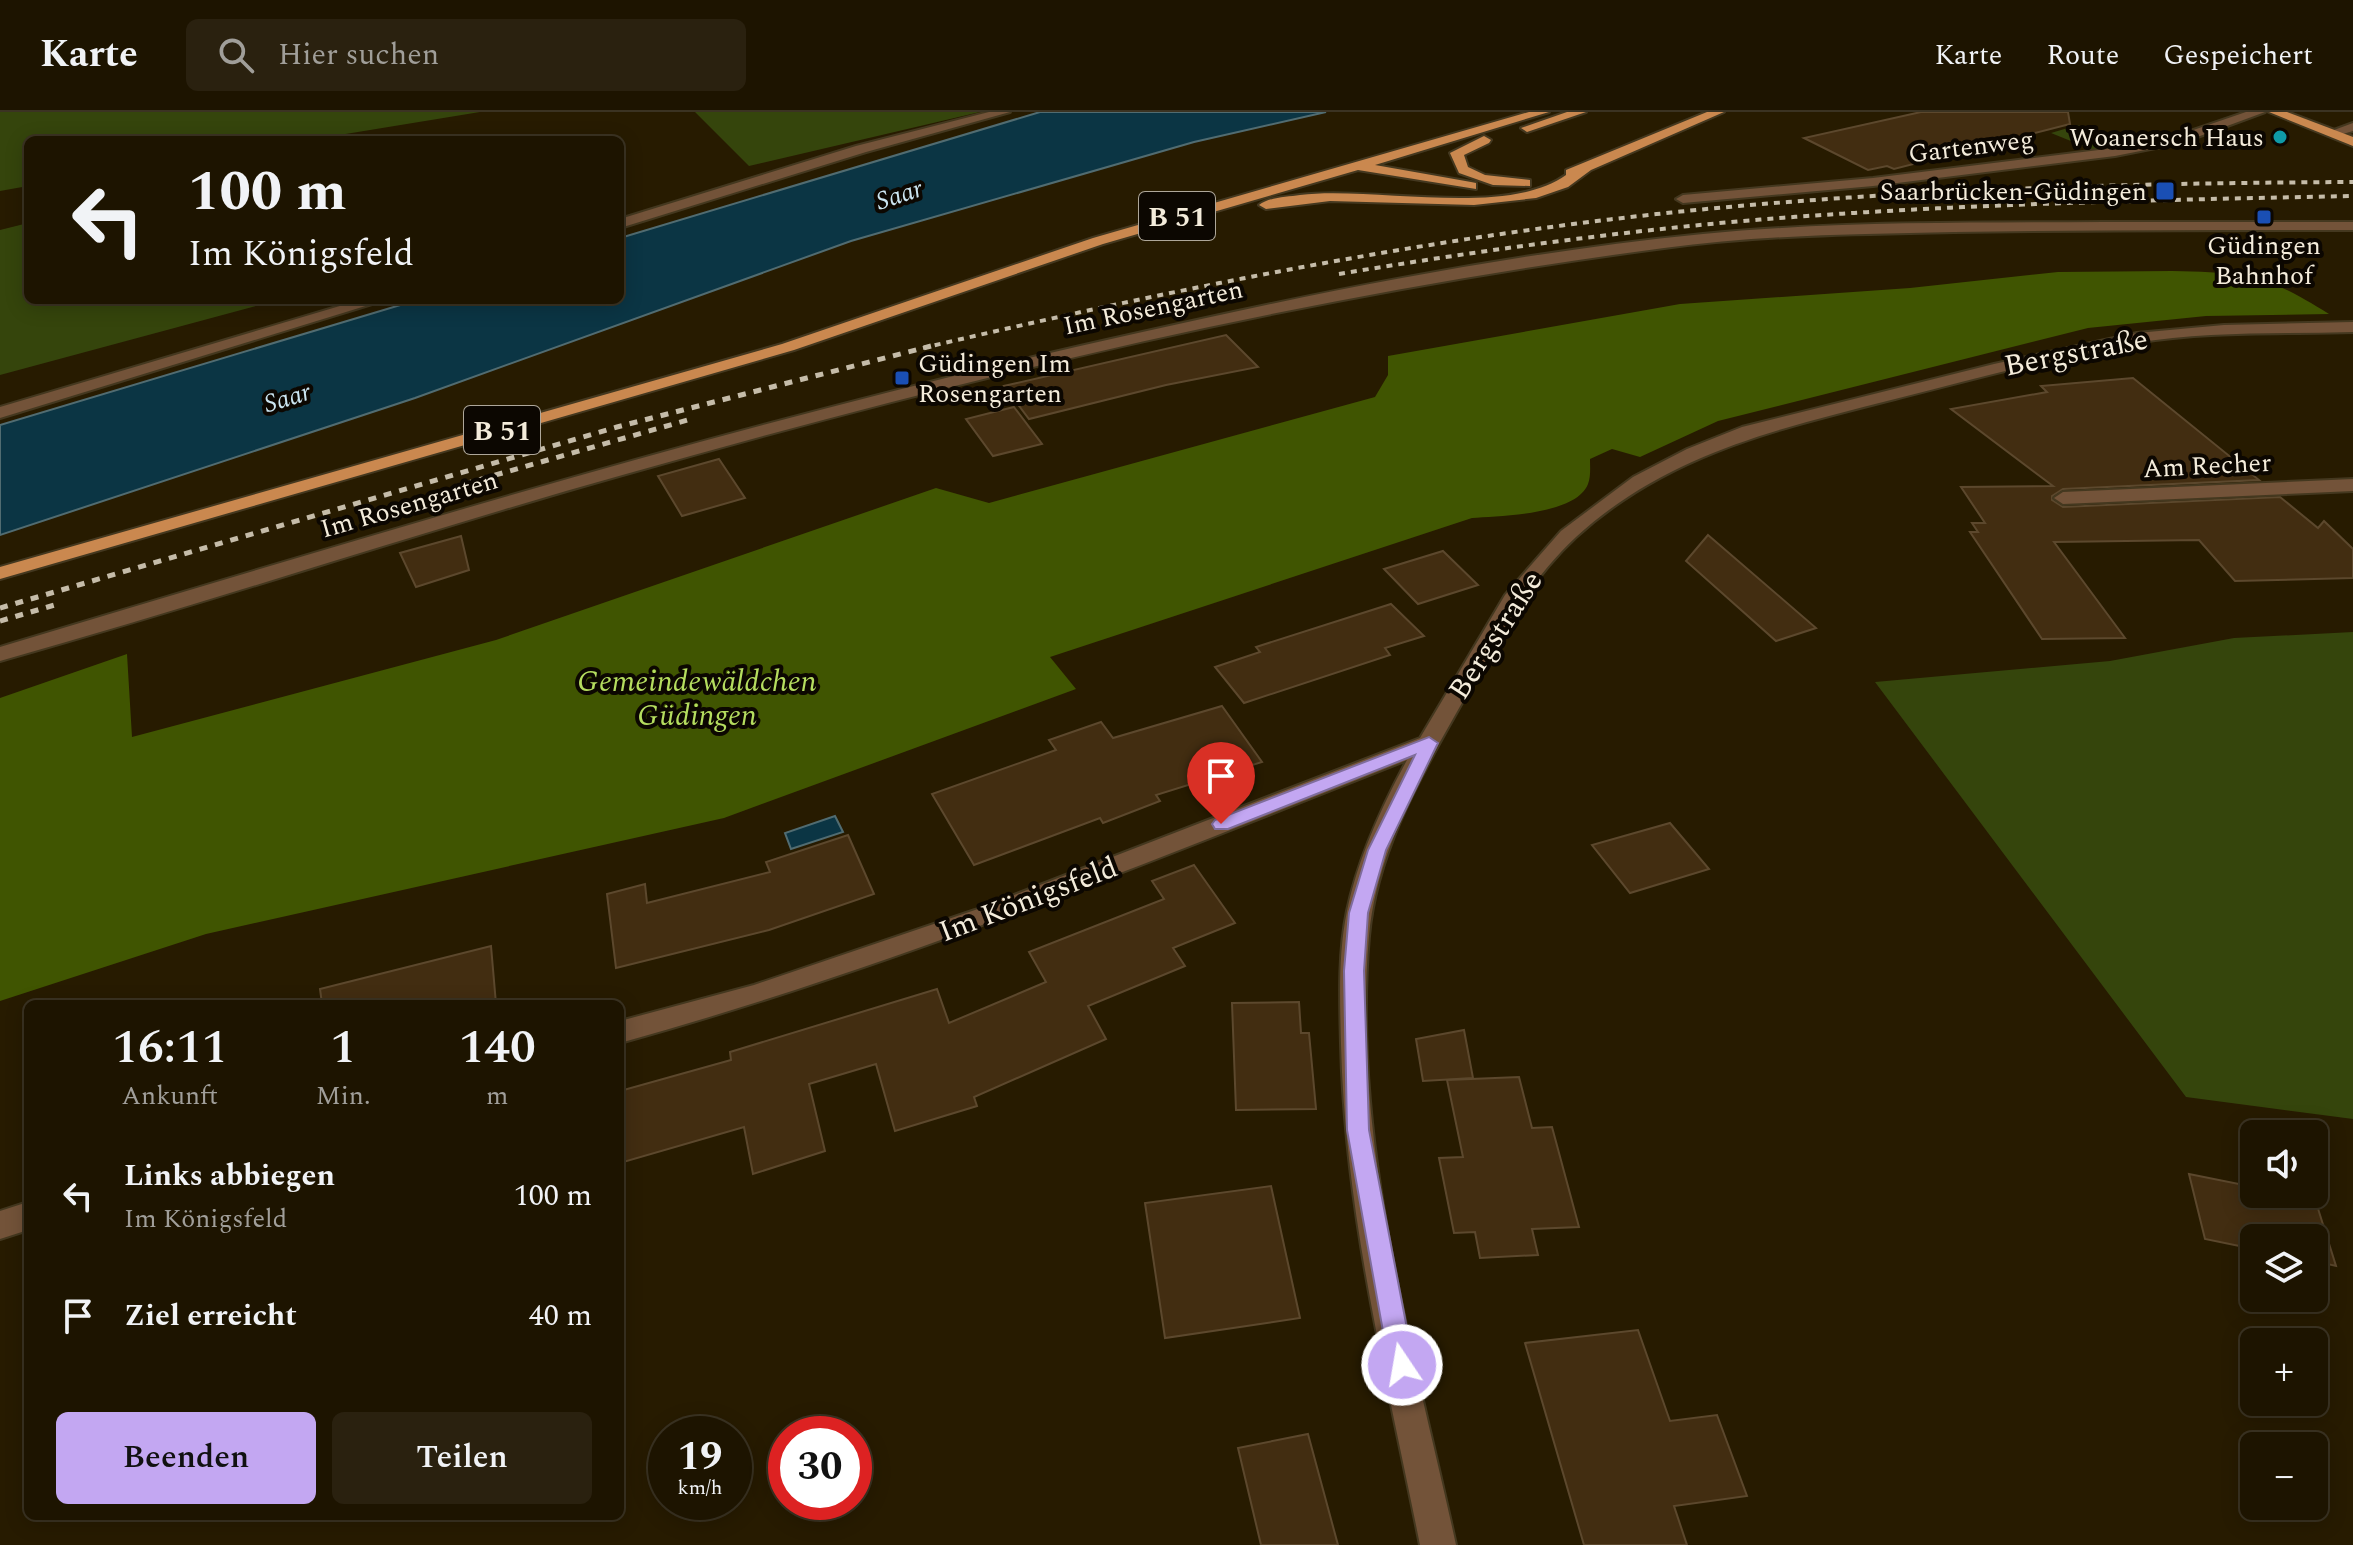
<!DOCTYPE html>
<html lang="de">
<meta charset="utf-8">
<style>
body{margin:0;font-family:Spectral,serif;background:#2a210f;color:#f1f3f6;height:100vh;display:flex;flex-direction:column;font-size:30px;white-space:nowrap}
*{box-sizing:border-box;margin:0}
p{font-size:26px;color:#a09e99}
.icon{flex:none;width:44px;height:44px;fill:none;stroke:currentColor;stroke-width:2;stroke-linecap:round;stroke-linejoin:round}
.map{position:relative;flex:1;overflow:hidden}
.sheet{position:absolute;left:24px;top:888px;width:600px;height:520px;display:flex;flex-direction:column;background:#1d1400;border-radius:12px;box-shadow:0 4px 20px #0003,0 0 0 2px #3b3322}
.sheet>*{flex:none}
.hud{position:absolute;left:24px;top:24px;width:600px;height:168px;border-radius:12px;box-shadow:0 4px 20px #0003,0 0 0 2px #3b3322;background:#1d1400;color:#f1f3f6;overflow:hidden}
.controls{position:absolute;left:2240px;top:1008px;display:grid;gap:16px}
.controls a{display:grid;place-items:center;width:88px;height:88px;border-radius:12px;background:#1d1400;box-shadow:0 4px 20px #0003,0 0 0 2px #3b3322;font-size:40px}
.speed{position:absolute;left:648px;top:1304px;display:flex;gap:16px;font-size:40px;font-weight:700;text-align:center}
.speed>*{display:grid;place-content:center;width:104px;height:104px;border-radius:50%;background:#1d1400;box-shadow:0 4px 20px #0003,0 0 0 2px #3b3322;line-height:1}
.speed small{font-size:20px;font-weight:400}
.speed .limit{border:12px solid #d22;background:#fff;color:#111}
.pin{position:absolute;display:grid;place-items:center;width:68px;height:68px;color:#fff;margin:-82px -34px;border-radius:50% 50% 50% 0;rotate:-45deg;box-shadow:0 0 8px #0007}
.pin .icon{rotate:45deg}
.me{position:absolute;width:88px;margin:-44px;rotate:348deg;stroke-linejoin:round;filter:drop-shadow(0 0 6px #0008)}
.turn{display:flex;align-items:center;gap:28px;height:168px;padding:0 32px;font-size:36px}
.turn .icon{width:104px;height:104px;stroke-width:2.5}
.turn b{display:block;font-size:56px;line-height:68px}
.eta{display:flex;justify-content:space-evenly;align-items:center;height:136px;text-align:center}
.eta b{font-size:48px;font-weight:600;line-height:56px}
.cta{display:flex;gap:16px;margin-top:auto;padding:16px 32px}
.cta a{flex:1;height:92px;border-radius:12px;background:#c3a7f2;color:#111;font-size:32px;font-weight:600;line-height:92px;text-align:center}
.cta a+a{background:#2a210f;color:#f1f3f6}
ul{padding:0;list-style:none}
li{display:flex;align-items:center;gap:24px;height:120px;padding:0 32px}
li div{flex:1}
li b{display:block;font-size:30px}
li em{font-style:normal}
header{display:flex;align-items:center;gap:48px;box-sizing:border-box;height:112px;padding:0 40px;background:#1d1400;border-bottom:2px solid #3b3322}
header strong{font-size:38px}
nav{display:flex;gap:44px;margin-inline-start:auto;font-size:28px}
.search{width:560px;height:72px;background:#2a210f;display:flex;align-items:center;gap:20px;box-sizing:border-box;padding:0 28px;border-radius:12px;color:#a09e99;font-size:30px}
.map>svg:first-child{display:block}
.green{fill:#35450c}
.forest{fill:#405501}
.water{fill:#0b3544;stroke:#516c71;stroke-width:2}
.building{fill:#422d11;stroke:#5c482d;stroke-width:2}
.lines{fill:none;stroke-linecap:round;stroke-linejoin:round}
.minor-casing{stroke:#44381f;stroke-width:4}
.major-casing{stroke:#44381f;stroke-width:4}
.minor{fill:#735339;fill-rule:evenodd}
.major{fill:#ca884f;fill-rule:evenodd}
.rail-far1{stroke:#c5bca9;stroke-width:4;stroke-dasharray:6 6;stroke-linecap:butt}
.rail{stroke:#c5bca9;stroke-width:5;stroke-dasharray:8 8;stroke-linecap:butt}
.route{fill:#c3a7f2;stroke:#7f6d9d;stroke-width:2}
.culture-dot{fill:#0f9aa8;stroke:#0c0701;stroke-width:3}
.transit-dot{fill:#1a4fb4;stroke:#0c0701;stroke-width:3}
.labels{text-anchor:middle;stroke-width:8;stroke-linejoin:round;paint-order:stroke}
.far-poi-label{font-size:26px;fill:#f4ecdb;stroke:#0c0701;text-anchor:end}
.far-street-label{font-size:26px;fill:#f4ecdb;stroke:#0c0701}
.far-water-label{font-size:26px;font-style:italic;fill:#cce6f2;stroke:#0c0701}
.shield{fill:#0c0701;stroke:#aea79a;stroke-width:2}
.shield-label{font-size:28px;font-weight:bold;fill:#f4ecdb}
.street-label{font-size:30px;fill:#f4ecdb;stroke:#0c0701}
.park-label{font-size:30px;font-style:italic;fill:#b5dd5f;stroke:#0c0701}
</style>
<header>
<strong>Karte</strong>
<div class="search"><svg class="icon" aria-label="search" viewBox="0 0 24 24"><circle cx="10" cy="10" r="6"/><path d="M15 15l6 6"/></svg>Hier suchen</div>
<nav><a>Karte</a><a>Route</a><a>Gespeichert</a></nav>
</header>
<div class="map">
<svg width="2353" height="1433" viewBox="0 0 2353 1433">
<rect width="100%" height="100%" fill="#271b00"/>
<!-- green -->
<g class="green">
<path d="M0 0H480L309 28H28V74L0 79Z"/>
<path d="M695 0H980L749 54Z"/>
<path d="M2078 13 2128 34 2093 38 2051 21Z"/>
<path d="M28 111V188H278L0 263V118Z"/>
<path d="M2353 520V1007L2186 985 1875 570 2110 549 2234 526Z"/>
</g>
<!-- forest -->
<path class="forest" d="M2172 159C2249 161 2263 161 2329 202L2206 204 2088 216 1718 309 1640 345 1612 337 1590 347C1590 354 1591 365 1588 372 1576 403 1500 404 1472 406L1050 545 1076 577 724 706 206 822 0 889V586L127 542 132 625 496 528 936 376 989 391 1375 285 1388 263V244L1680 192 1910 176 2058 160Z"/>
<!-- water -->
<g class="water">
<path d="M1040 0H1326L1194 30 851 129 415 286 0 423V313L417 188H620V126Z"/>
<path d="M835 704 843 720 791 737 785 721Z"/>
</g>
<!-- building -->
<g class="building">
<path d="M1921 0H2068L2070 12 1894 57 1887 54 1868 58 1804 26Z"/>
<path d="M1226 223 1258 255 1166 273 1029 307 1004 274Z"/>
<path d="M2133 266 2259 368 2063 377 2052 384V388L2063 395 2280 385 2318 416 2324 409 2353 437V466L2235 469 2199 428 2054 430 2125 526 2042 527 1970 420H1978L1972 411H1985L1961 375 2053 374 1951 297 2047 280 2041 274Z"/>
<path d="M1014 295 1042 332 993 344 966 307Z"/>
<path d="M719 347 745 386 682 404 658 364Z"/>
<path d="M1708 423 1816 516 1776 529 1686 449Z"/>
<path d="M461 424 469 458 416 475 400 441Z"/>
<path d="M1443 439 1478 473 1418 492 1384 457Z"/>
<path d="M1391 492 1424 524 1385 536 1390 543 1244 591 1215 555 1260 540 1256 535Z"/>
<path d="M1222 594 1262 650 1156 683 1160 689 1103 711 1100 706 974 753 932 682 1056 638 1049 628 1101 610 1113 626Z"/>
<path d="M1670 711 1709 757 1630 781 1592 733Z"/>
<path d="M848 723 874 782 769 818 616 856 607 782 645 772 647 791 770 760 766 750Z"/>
<path d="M1194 753 1235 811 1173 836 1185 854 1088 894 1106 927 974 985 977 994 895 1019 876 952 809 972 825 1039 753 1062 744 1015 620 1051V979L731 948 730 940 937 877 949 911 1046 870 1029 840 1164 787 1152 769Z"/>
<path d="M491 834 496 892H322L320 877Z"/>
<path d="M1299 890 1301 921H1309L1316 997 1236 998 1232 891Z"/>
<path d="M1464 918 1473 966 1423 969 1416 927Z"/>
<path d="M1519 965 1532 1016 1552 1015 1579 1115 1532 1117 1538 1143 1480 1146 1475 1120 1454 1121 1439 1046 1463 1045 1447 968Z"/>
<path d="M2189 1062 2254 1075V1082H2288L2315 1087 2336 1154 2314 1149V1126H2254V1137L2205 1127Z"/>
<path d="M1271 1074 1300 1206 1165 1226 1145 1091Z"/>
<path d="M1638 1218 1670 1309 1717 1303 1747 1384 1674 1394 1687 1433H1584L1525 1231Z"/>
<path d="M1308 1322 1338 1433H1261L1238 1336Z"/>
</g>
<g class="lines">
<defs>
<g id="minor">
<path d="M989 0H1010L866 40 620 116V107L856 34Z"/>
<path d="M2246 0H2265L2181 31 2115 44 1873 74 1683 91 1676 87 1683 83 1873 66 2115 36 2173 25Z"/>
<path d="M2353 11V19L2333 25 2326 21Z"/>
<path d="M2104 110H2353V118C2220 118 2087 118 1954 120 1857 122 1760 123 1664 136 1312 182 967 265 626 362 416 421 210 490 0 549V535C377 422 753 306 1138 221 1324 179 1513 141 1703 122 1836 109 1970 111 2104 110Z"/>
<path d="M360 188H385L0 306V295Z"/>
<path d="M2353 210V220C2281 222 2206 219 2135 231 2054 245 1974 267 1895 287 1778 317 1668 341 1576 425 1522 475 1490 542 1454 605 1416 672 1376 745 1369 824 1351 1029 1413 1235 1456 1433H1420C1387 1267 1345 1102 1341 932 1340 888 1338 842 1347 799 1358 746 1381 696 1407 648 1147 751 890 856 620 931V909L754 873 975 798 1420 626 1505 483 1561 419 1633 365 1687 337 1742 315 1994 252 2137 221 2224 213Z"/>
<path d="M2353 367V379L2063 392 2054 386 2063 380Z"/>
<path d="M28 1090V1118L0 1127V1099Z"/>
</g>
<g id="major">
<path d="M1529 0H1549L1375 53 1471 70 1476 71V77L1358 58 1103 132 794 238 0 467V455L782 232 1093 126Z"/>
<path d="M1567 0H1586L1527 20 1521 16Z"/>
<path d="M1707 0H1724L1591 58 1568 75 1536 86 1474 93 1330 89 1266 97 1259 93C1269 85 1287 85 1300 83 1374 74 1506 106 1566 63V58Z"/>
<path d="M2269 0H2287L2353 25V34Z"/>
<path d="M1484 24 1491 28 1489 31 1464 43 1468 55 1485 63 1530 68V74L1493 73 1459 61 1450 41Z"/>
</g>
</defs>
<!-- minor casing -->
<use href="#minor" class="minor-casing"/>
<!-- major casing -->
<use href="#major" class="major-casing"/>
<!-- minor -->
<use href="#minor" class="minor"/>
<!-- major -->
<use href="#major" class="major"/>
<!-- rail-far1 -->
<g class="rail-far1">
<path d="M1339 162C1477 139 1614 120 1754 108 1953 92 2153 88 2353 84"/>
<path d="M923 236C1174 177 1429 125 1686 99 1908 77 2130 71 2353 70"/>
</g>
<!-- rail -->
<g class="rail">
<path d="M464 372 691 307"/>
<path d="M0 496 617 315 931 234"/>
<path d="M0 509 58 492"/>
</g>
</g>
<!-- route -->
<path class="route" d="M1429 625 1438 631 1386 738 1368 801 1364 859 1369 1018 1414 1253 1410 1262 1402 1265 1393 1262 1389 1253 1347 1018 1344 859 1349 801 1368 738 1415 643 1228 717H1215L1212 712 1215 708Z"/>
<!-- markers -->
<circle class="culture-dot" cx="2280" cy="25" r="8"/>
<g class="transit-dot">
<rect x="2155" y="69" width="20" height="20" rx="4"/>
<rect x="2256" y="97" width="16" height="16" rx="4"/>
<rect x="894" y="258" width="16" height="16" rx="4"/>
</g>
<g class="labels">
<!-- far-poi labels -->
<g class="far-poi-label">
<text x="2264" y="34">Woanersch Haus</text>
<text x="2147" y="88">Saarbrücken-Güdingen</text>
<text x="2264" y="142" text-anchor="middle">Güdingen<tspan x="2264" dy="30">Bahnhof</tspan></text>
<text x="918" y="260" text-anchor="start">Güdingen Im<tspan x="918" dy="30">Rosengarten</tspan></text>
</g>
<!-- far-street labels -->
<g class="far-street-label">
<text transform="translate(1971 34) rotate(-7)" y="9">Gartenweg</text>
<text transform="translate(1153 195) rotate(-12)" y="9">Im Rosengarten</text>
<text transform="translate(2207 353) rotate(-3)" y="9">Am Recher</text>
<text transform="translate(409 392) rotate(-16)" y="9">Im Rosengarten</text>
</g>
<!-- far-water labels -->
<g class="far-water-label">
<text transform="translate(899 82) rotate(-18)" y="9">Saar</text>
<text transform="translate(287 285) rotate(-17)" y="9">Saar</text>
</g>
<!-- shield labels -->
<g class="shield">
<rect x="1139" y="80" width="76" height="48" rx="6"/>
<rect x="464" y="294" width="76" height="48" rx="6"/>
</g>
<g class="shield-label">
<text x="1177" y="114">B 51</text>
<text x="502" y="328">B 51</text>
</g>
<!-- street labels -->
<g class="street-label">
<text transform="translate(2076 240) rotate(-11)" y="10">Bergstraße</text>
<text transform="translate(1495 523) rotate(-57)" y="10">Bergstraße</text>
<text transform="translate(1028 787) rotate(-21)" y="10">Im Königsfeld</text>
</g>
<!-- park labels -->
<g class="park-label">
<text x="697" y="579">Gemeindewäldchen<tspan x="697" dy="34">Güdingen</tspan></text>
</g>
</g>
</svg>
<div class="controls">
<a><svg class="icon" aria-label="sound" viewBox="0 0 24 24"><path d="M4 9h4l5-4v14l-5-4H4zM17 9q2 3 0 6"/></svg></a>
<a><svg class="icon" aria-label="layers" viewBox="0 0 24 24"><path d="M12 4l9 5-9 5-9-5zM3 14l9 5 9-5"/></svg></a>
<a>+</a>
<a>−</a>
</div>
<div class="speed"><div>19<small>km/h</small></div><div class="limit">30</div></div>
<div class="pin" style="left:1221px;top:712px;background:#d93025"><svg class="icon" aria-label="arrive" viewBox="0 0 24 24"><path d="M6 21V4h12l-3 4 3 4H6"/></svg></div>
<svg class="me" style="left:1402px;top:1253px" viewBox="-20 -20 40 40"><circle r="17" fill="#c3a7f2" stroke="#fff" stroke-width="3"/><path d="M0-11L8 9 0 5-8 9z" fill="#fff"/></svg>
<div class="hud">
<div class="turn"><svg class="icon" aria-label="left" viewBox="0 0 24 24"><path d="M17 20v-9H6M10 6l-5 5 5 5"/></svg><div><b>100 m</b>Im Königsfeld</div></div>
</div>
<section class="sheet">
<div class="eta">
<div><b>16:11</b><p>Ankunft</p></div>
<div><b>1</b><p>Min.</p></div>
<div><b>140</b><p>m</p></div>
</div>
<ul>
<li><svg class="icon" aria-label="left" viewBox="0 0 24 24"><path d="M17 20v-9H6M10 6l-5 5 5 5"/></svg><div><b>Links abbiegen</b><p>Im Königsfeld</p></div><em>100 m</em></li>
<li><svg class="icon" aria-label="arrive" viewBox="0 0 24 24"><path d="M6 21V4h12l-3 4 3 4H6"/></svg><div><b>Ziel erreicht</b></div><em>40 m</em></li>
</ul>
<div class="cta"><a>Beenden</a><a>Teilen</a></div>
</section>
</div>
